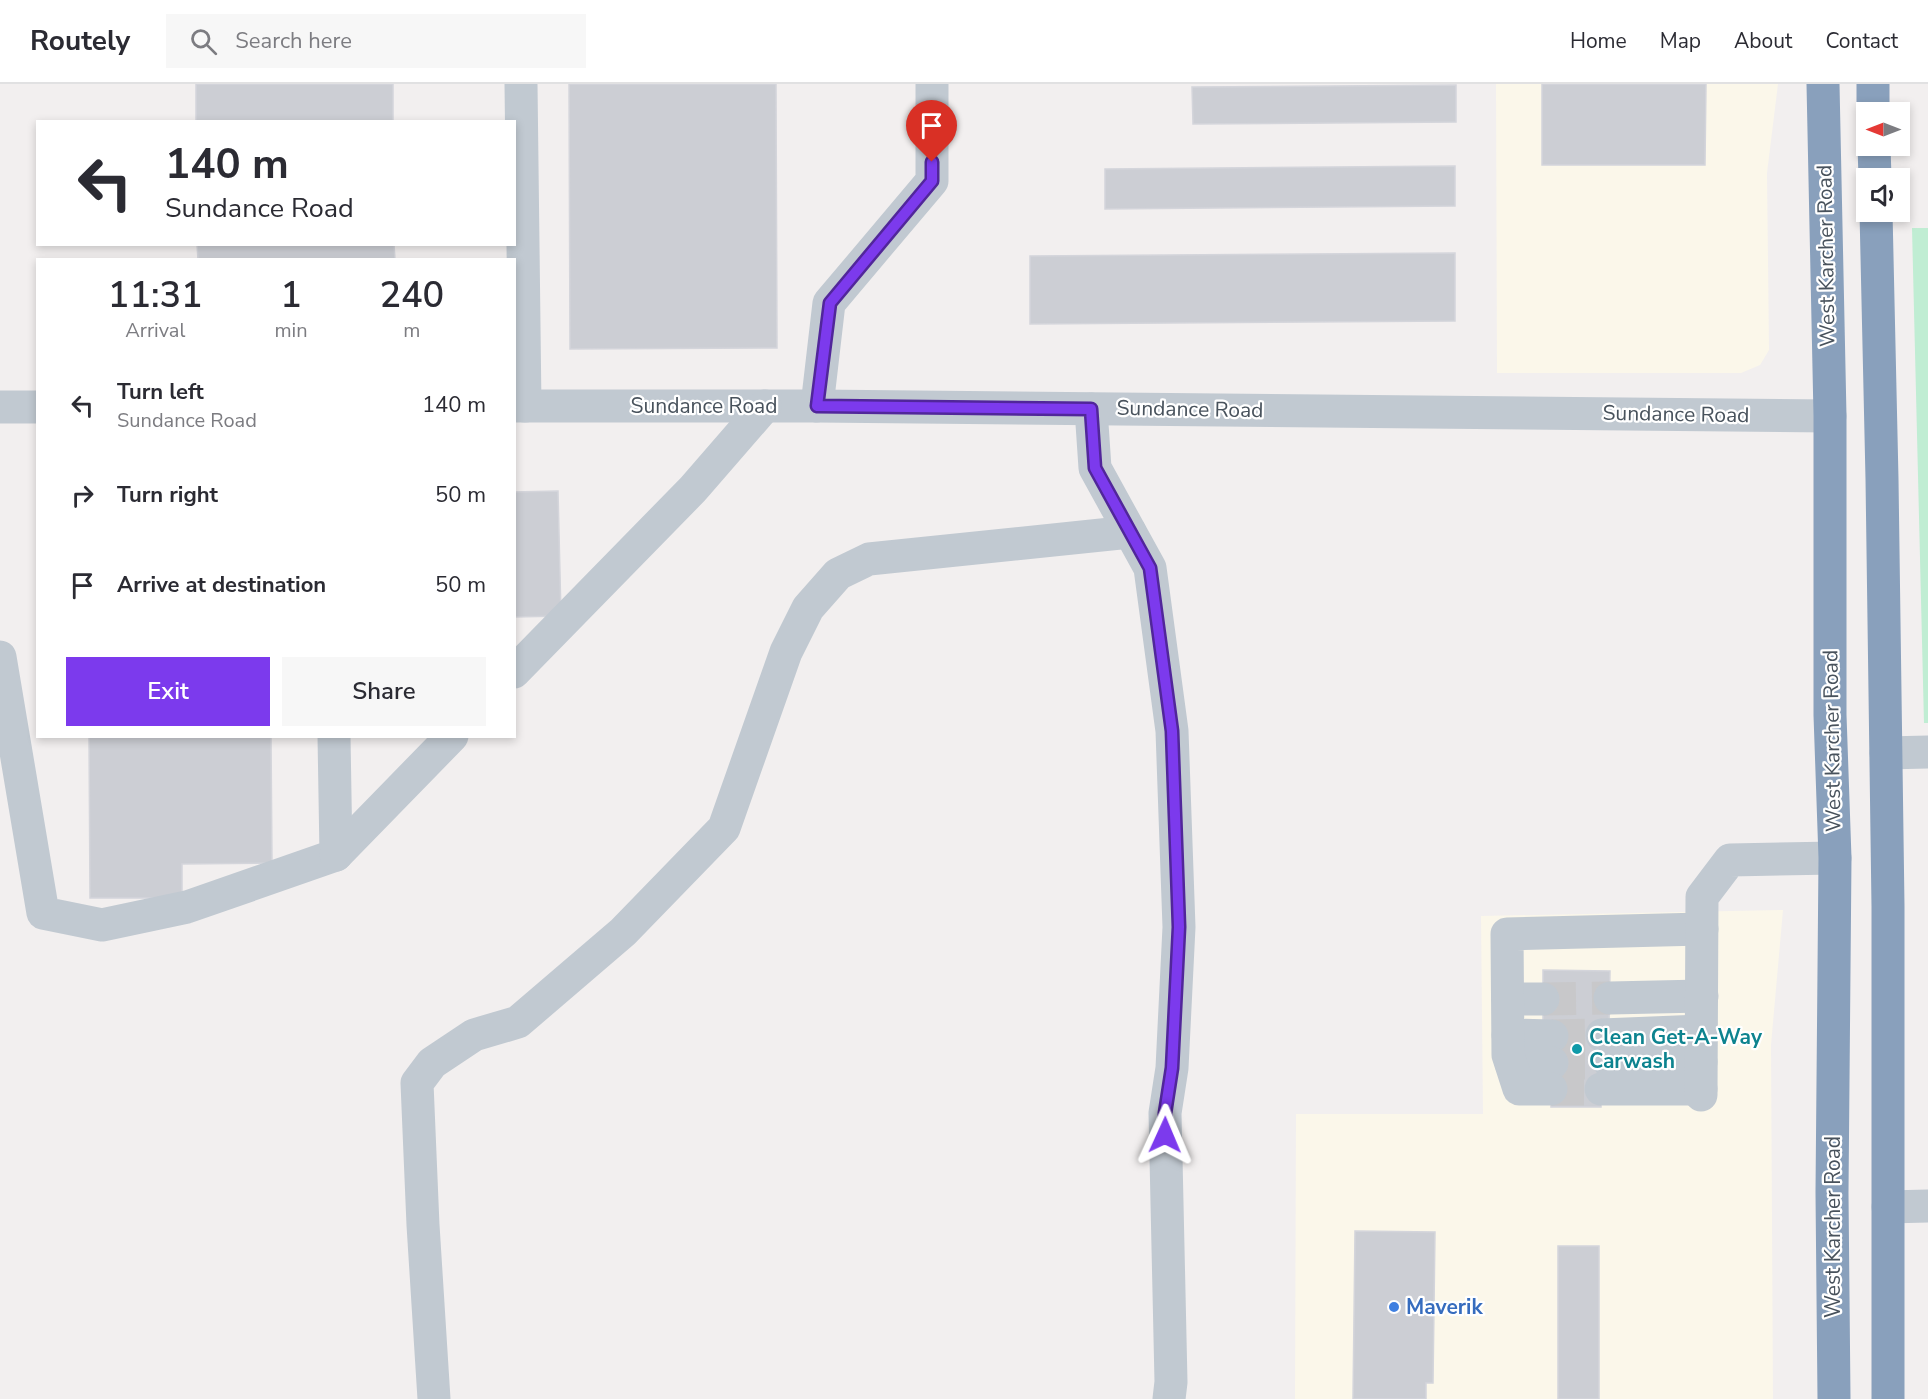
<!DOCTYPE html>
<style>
body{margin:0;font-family:"Nunito Sans",sans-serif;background:#f7f7f7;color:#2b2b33;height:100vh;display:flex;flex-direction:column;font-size:22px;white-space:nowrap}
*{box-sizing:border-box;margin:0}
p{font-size:20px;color:#7c7c81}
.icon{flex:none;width:33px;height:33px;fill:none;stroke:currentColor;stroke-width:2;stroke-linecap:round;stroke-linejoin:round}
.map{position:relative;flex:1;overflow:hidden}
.panel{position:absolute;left:36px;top:174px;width:480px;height:480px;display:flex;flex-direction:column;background:#fff;border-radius:0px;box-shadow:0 3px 9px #0003}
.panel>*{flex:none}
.hud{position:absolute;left:36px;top:36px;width:480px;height:126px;border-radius:0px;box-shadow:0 3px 9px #0003;background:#fff;color:#2b2b33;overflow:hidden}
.needle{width:39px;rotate:270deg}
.buttons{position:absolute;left:1856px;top:18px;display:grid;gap:12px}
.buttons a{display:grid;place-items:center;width:54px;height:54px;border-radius:0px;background:#fff;box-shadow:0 3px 9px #0003;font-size:30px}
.pin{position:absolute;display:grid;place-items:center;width:51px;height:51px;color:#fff;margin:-62px -26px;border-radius:50% 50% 50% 0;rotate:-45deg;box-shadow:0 0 6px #0007}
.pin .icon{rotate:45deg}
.me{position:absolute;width:66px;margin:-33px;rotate:1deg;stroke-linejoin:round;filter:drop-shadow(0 0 4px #0008)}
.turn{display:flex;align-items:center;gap:21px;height:126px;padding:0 30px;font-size:27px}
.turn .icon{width:78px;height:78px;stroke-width:2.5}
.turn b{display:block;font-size:42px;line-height:51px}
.eta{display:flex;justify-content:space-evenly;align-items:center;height:102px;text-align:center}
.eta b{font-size:36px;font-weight:600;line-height:42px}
.button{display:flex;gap:12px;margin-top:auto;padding:12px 30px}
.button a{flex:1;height:69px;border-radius:0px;background:#7c3aed;color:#fff;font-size:24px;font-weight:600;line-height:69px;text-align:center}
.button a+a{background:#f7f7f7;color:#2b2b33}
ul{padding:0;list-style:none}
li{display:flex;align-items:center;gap:18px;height:90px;padding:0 30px}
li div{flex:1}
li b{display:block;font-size:22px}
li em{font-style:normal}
header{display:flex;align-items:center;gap:36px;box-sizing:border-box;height:84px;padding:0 30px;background:#fff;border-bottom:2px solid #e1e1e2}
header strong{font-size:28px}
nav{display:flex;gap:33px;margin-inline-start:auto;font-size:21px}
.search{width:420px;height:54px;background:#f7f7f7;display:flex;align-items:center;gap:15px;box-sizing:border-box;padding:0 21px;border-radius:0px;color:#7c7c81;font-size:22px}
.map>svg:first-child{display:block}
.commercial{fill:#fbf7ea}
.green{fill:#c0edd3}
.building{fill:#ccced4;stroke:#d4d5db;stroke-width:1.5}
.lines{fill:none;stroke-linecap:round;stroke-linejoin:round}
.minor-tunnel{stroke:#c8c8ca;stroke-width:33;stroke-dasharray:33 16;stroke-linecap:butt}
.minor{stroke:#c1c9d1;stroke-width:33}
.highway{stroke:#89a0bc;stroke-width:33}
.route-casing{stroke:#51269a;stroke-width:15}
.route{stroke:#7c3aed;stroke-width:10}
.culture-dot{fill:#0f9aa8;stroke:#fff;stroke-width:2}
.shop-dot{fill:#3f7fe0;stroke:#fff;stroke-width:2}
.labels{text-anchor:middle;stroke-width:4.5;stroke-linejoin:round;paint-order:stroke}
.street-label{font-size:21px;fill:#48525c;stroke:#fff}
.culture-label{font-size:21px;font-weight:bold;fill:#0d838f;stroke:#fff;text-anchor:start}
.shop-label{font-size:21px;font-weight:bold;fill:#366cbe;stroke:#fff;text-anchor:start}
</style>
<header>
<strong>Routely</strong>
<div class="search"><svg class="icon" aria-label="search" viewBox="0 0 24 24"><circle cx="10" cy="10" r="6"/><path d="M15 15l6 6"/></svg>Search here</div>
<nav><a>Home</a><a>Map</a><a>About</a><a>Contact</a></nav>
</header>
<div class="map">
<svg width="1928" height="1315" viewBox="0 0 1928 1315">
<rect width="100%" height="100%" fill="#f2efef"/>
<!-- commercial -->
<g class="commercial">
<path d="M1496 0H1778L1767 89 1769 266 1760 281 1741 289H1497Z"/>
<path d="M1783 826 1771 961 1773 1315H1295L1296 1030H1483L1481 832Z"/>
</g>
<!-- green -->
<path class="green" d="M1912 144H1928V639H1924Z"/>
<!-- building -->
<g class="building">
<rect x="196" y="0" width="197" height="38"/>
<path d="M569 0H776L777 264 570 265Z"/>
<path d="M1542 0H1706L1705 81H1542Z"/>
<path d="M1456 1V38L1193 40 1192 3Z"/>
<path d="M1455 82V122L1105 125V85Z"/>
<path d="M197 160H394L395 176H198Z"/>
<path d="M1455 169V237L1030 240V172Z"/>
<path d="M558 407 561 532 514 533V408Z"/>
<path d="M89 652H271L272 779 182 780V814H90Z"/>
<path d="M1543 886 1610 887 1609 941 1602 951 1601 1023H1551L1552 979 1543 945Z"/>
<path d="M1355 1147 1435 1148 1433 1299H1426V1315H1353Z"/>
<rect x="1558" y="1162" width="41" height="153"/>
</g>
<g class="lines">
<!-- minor-tunnel -->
<g class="minor-tunnel">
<path d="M1543 915 1610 914"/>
<path d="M1552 952 1602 951"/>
<path d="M1552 979H1610"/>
<path d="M1551 1005H1601"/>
</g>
<!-- minor -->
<g class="minor">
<path d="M521 0 525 322"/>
<path d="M514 322H817L1830 332"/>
<path d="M817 322 829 219 932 97V0"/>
<path d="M0 323H38"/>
<path d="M1091 325 1095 384 1150 484 1172 647 1179 843 1172 984 1165 1029 1171 1298 1169 1315"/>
<path d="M0 573 43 829 102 841 187 823 336 771 334 652"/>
<path d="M514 588 693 405 765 322"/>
<path d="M1886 669 1928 668"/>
<path d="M336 771 452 652"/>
<path d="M1610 914 1702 912"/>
<path d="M1508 915H1543"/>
<path d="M1508 951 1552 952"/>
<path d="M1602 951 1701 947"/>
<path d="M1511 979H1552"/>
<path d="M1610 979 1701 978"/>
<path d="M1551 1005H1519L1508 971 1507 850 1702 845"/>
<path d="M1601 1005H1701"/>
<path d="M1701 1011 1702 813 1730 776 1835 774"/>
<path d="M1888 1123 1928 1122"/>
<path d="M434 1315 423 1141 417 999 432 979 474 951 518 938 623 848 724 744 786 568 808 524 838 490 869 475 1130 448"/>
</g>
<!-- highway -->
<g class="highway">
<path d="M1823 0 1830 332V631L1835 774 1832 1109 1834 1315"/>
<path d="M1873 0V28"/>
<path d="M1874 62 1875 94"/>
<path d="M1876 128 1882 395 1888 822V1315"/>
</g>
</g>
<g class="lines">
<defs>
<path id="route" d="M932 78V97L830 219 817 322 1091 325 1095 384 1150 484 1172 647 1179 843 1172 984 1165 1029V1051"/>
</defs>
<!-- route casing -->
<use href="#route" class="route-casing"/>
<!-- route -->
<use href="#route" class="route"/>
</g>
<!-- markers -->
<circle class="culture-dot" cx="1577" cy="965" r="6"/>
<circle class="shop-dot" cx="1394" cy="1223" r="6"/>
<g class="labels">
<!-- street labels -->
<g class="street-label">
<text transform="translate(1826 172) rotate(-91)" y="7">West Karcher Road</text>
<text x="704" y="329">Sundance Road</text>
<text transform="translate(1190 325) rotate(1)" y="7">Sundance Road</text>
<text transform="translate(1676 330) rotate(1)" y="7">Sundance Road</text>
<text transform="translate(1832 657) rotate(-91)" y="7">West Karcher Road</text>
<text transform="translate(1833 1143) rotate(-90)" y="7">West Karcher Road</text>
</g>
<!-- culture labels -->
<g class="culture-label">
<text x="1589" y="960">Clean Get-A-Way<tspan x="1589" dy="24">Carwash</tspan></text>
</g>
<!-- shop labels -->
<g class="shop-label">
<text x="1406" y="1230">Maverik</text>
</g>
</g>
</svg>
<div class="buttons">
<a><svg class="needle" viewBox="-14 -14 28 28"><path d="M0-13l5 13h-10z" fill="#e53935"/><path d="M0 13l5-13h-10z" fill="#7c7c81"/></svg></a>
<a><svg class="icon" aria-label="sound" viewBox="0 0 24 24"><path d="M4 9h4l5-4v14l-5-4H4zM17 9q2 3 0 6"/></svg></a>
</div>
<div class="pin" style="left:932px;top:78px;background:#d93025"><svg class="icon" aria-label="arrive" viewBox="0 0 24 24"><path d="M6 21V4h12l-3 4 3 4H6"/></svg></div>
<svg class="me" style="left:1165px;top:1051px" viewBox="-20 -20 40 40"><path d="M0-17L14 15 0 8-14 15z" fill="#7c3aed" stroke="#fff" stroke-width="4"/></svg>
<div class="hud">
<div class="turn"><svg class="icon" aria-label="left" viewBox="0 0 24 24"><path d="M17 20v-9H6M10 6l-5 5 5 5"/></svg><div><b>140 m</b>Sundance Road</div></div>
</div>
<section class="panel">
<div class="eta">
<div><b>11:31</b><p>Arrival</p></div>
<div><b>1</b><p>min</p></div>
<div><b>240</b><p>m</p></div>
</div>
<ul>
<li><svg class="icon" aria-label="left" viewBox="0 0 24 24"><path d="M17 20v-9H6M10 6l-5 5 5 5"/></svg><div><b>Turn left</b><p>Sundance Road</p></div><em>140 m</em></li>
<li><svg class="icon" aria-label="right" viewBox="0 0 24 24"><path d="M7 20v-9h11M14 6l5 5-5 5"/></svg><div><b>Turn right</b></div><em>50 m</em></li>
<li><svg class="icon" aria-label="arrive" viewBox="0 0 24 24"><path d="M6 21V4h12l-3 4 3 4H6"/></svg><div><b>Arrive at destination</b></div><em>50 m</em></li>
</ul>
<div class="button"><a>Exit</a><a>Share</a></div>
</section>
</div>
